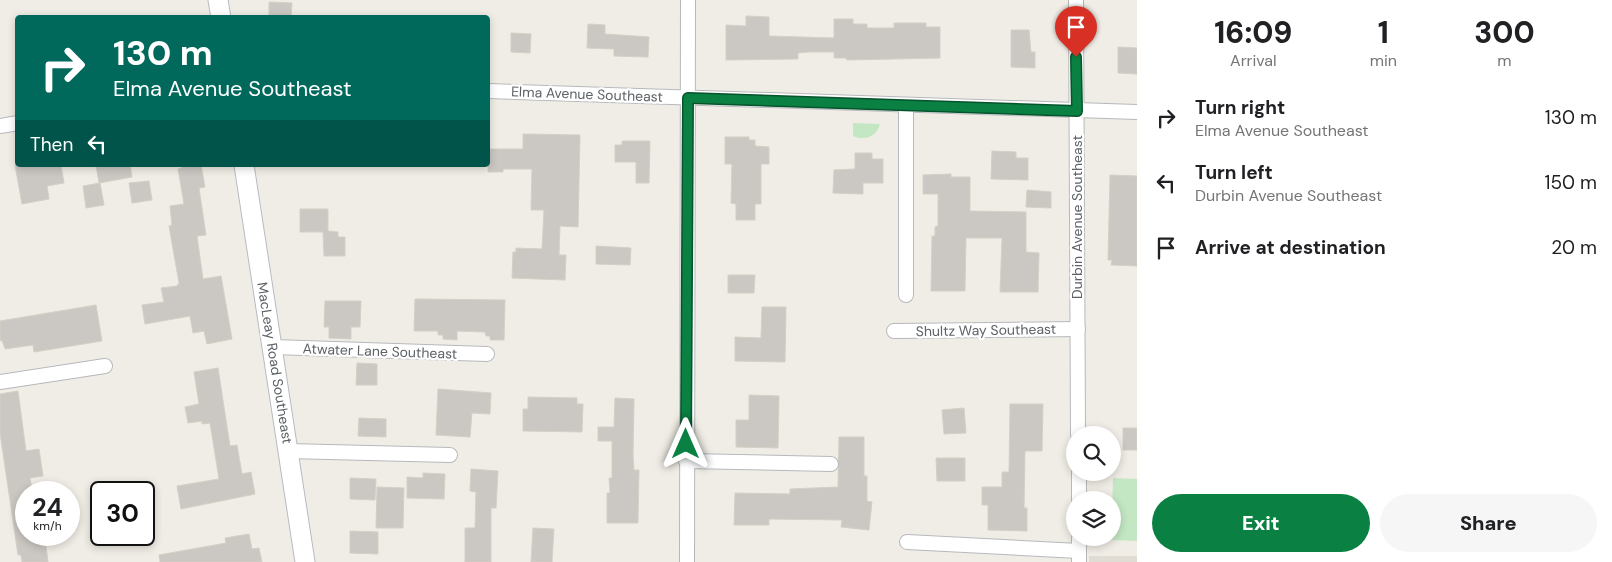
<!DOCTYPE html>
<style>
body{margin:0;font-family:"DM Sans",sans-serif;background:#f6f6f6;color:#202124;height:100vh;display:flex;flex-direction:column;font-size:19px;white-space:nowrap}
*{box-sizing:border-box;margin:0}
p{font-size:16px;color:#757577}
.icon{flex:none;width:28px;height:28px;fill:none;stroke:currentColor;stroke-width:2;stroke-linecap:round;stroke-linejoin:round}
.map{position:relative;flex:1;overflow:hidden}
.details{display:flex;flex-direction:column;background:#fff;width:475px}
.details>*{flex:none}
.top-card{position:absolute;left:15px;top:15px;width:475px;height:152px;border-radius:5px;box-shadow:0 2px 8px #0003;background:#00695c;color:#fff;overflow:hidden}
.controls{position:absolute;left:1066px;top:426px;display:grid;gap:10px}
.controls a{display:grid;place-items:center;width:55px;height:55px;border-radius:50%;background:#fff;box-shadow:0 2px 8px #0003;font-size:25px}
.speed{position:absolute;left:15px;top:481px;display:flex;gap:10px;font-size:25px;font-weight:700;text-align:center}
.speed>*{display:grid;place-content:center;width:65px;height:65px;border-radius:50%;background:#fff;box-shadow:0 2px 8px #0003;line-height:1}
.speed small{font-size:12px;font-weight:400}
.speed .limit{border:2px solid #111;border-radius:8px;background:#fff;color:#111}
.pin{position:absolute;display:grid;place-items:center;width:42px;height:42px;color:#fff;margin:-51px -21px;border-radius:50% 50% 50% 0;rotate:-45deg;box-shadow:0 0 5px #0007}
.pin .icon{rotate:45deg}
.me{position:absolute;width:55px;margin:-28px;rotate:0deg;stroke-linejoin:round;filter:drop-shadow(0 0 4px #0008)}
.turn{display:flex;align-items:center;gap:18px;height:105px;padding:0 15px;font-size:22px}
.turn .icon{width:65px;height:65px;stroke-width:2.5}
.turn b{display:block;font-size:35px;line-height:42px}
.then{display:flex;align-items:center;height:48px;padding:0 15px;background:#0003;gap:10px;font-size:19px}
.eta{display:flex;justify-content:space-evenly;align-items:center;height:85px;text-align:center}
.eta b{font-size:30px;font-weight:800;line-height:35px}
.primary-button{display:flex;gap:10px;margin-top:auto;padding:10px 15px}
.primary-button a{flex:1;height:58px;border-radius:30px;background:#0b8043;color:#fff;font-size:20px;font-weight:800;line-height:58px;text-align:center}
.primary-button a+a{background:#f6f6f6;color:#202124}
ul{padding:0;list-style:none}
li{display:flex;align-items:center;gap:15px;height:65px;padding:0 15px}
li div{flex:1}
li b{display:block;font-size:19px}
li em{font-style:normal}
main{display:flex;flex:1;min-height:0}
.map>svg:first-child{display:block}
.education{fill:#e0dcd4}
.green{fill:#c4e7c3}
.building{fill:#cbc8c3;stroke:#d5cfc4}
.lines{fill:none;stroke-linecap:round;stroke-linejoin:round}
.street-casing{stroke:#b6b9bc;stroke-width:16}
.secondary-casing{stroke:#b7bbc0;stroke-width:21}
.street{stroke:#fff;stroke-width:14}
.secondary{stroke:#fff;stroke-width:19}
.route-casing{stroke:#07532c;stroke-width:12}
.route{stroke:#0b8043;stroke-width:9}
.labels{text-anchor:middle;stroke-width:4.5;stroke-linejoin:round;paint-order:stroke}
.street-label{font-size:14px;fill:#5d6266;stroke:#fff}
</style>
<main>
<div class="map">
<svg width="1137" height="562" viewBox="0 0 1137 562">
<rect width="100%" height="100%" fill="#f0ede6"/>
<!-- education -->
<rect class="education" x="1089" y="556" width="48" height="6"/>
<!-- green -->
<g class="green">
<path d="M853 123 880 124C877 137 864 141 853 136Z"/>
<path d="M1113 478 1137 479V541L1111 540Z"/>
</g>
<!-- building -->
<g class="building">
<path d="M269 2 292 3 291 18H269Z"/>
<path d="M746 16 769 17V36L834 38V19H853V24H867V28H894V23H926V27H940V58L847 60 846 58H834V52H808L798 53V59L726 60V25L746 26Z"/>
<path d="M588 24 605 25V34L649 37 648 57 614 56V49L587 48Z"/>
<path d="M1011 30H1029L1031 52H1035V68L1011 67Z"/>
<path d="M511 33 531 34 530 53 511 52Z"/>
<path d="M1118 47 1137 48V74L1118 73Z"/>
<path d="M523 134 580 135 578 227 560 226 559 255H566L565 280 512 278 513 252H516V248L542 249 544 210H531L532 169H503V172H488V149H523Z"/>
<path d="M725 137H749V140H755V146L769 147V164H761V204H755V220H736V204L731 203 732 164H725Z"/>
<path d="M622 141H650L649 183H636V162H615V145H622Z"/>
<path d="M992 151 1016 152V158H1028V180L991 179Z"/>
<path d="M855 153H872V159H883V183H863V194L833 193 834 170 855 169Z"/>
<path d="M15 165H61L64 183 47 186 49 199 22 204Z"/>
<path d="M96 165H130L132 177 99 183Z"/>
<path d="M181 165H201L205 187 199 188 206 235 197 236 203 279 221 276 232 339 207 344 204 331 193 333 190 316 145 324 142 305 164 302 161 288 177 286 179 283 169 226 172 225 170 206 184 204 178 169 182 168Z"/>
<path d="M951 174V177H970V211L1026 212V252L1039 253 1038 292H1000L1002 238H966L965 291H931L932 236H935V227L938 226V194H923V175Z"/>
<path d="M1110 175 1137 176V266L1111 265 1112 260H1108Z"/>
<path d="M149 181 152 200 132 203 129 183Z"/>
<path d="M100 183 104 205 86 208 83 186Z"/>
<path d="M1027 190 1051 192V208L1026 207Z"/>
<path d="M300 209H328V231L338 232V237H345V256H324L323 232H300Z"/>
<path d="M596 246 631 248 630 265 596 264Z"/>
<path d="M728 275H755L754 293H728Z"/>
<path d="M415 299 505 300 504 340H490V336H486L485 332 457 331V340L443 339V335H438V331H414Z"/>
<path d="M325 301H361L360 327H351V339L329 338V327H324Z"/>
<path d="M96 305 102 341 34 352 33 345 5 349 2 340 0 341V321Z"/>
<path d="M762 307H786L785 362 735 361V337L761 338Z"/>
<path d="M357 363 377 364V385H356Z"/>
<path d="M218 368 230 446 237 445 242 474 251 472 255 494 181 509 177 486 219 479 210 423 202 424V421L188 423 185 407 199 404 194 372Z"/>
<path d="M438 389 491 393 490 414 472 413 470 437 436 435Z"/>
<path d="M18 391 26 451 39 449 43 476 30 478 32 490 26 491V535H41L43 547 46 546 48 562H22L21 555H18L0 433V394Z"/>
<path d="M749 395 779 396 778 448 736 447V420H749Z"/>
<path d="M528 397 577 398V404H583L582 432 523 431V409H528Z"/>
<path d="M615 398 634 399 633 455 634 470H639L638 523H607V493H610L609 478H612V441H598V427H614Z"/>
<path d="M1010 404H1043L1042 451H1025L1024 508H1027V531L988 530V505H982V487H1002V472H1009Z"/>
<path d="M964 408 966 433 944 434 942 410Z"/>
<path d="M359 418 386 419V437L358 436Z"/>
<rect x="1123" y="428" width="14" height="22"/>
<path d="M839 437H864V476H867V501L872 502 869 530 841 527 842 520 769 519V525H734L735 493 790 494V489L838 487Z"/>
<path d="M936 458H965V481H937Z"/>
<path d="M471 469 498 471 496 508H491V562H465V528H475L476 492 470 491Z"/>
<path d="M423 473 445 474 444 499 407 498V477L423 478Z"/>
<path d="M350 478 376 479 375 500 350 499Z"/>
<path d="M377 487 404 488 403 528H376Z"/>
<path d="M533 528 554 529 552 562H531Z"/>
<path d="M350 531 378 532V554L350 553Z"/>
<path d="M249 534 252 549 259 548 262 562H160L159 555 226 543 225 538Z"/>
</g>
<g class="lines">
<defs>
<g id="street">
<path d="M1076 0 1078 435"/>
<path d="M488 91 1137 112"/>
<path d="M906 106V295"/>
<path d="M0 126 18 123"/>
<path d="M894 331 1078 329"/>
<path d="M273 347 487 354"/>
<path d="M0 382 105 366"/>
<path d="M288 451 450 455"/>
<path d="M686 461 831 464"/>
<path d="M1079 472V500"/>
<path d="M1079 538V562"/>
<path d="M907 542 1079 551"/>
<path d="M687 562 688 0"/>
</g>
<g id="secondary">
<path d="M218 0 221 18"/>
<path d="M244 165 305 562"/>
</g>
</defs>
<!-- street casing -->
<use href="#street" class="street-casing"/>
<!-- secondary casing -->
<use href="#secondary" class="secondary-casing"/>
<!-- street -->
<use href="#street" class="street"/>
<!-- secondary -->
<use href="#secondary" class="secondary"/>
</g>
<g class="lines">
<defs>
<path id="route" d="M686 444 688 98 1077 111 1076 57"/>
</defs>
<!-- route casing -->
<use href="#route" class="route-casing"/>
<!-- route -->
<use href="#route" class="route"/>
</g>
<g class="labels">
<!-- street labels -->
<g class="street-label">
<text transform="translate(587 94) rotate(2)" y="5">Elma Avenue Southeast</text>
<text transform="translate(1077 217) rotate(-90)" y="5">Durbin Avenue Southeast</text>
<text transform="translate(986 330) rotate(-1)" y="5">Shultz Way Southeast</text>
<text transform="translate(380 351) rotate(2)" y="5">Atwater Lane Southeast</text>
<text transform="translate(275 363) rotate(81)" y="5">MacLeay Road Southeast</text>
</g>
</g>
</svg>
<div class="controls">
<a><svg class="icon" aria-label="search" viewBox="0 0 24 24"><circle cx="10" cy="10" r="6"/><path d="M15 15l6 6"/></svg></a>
<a><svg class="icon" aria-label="layers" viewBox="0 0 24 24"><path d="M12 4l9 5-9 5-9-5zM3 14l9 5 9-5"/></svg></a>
</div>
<div class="speed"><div>24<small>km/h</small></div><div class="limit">30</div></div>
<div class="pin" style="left:1076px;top:57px;background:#d93025"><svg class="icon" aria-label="arrive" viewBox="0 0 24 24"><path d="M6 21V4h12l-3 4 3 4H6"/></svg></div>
<svg class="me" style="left:686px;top:444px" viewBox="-20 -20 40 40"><path d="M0-17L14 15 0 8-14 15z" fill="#0b8043" stroke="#fff" stroke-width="4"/></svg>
<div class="top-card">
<div class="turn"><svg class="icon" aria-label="right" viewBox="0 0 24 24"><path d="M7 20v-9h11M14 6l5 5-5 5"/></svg><div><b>130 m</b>Elma Avenue Southeast</div></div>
<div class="then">Then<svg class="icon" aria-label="left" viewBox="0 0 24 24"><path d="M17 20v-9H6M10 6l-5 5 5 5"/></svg></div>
</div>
</div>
<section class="details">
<div class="eta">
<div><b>16:09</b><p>Arrival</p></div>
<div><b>1</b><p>min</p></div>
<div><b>300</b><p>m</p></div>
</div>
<ul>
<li><svg class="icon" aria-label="right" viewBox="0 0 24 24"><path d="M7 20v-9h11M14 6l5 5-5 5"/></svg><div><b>Turn right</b><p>Elma Avenue Southeast</p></div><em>130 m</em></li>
<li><svg class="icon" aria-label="left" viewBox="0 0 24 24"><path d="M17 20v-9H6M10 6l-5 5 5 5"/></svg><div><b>Turn left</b><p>Durbin Avenue Southeast</p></div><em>150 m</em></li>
<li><svg class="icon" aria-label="arrive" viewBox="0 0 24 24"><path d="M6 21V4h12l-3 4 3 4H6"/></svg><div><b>Arrive at destination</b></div><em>20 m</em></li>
</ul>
<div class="primary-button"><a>Exit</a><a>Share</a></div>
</section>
</main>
